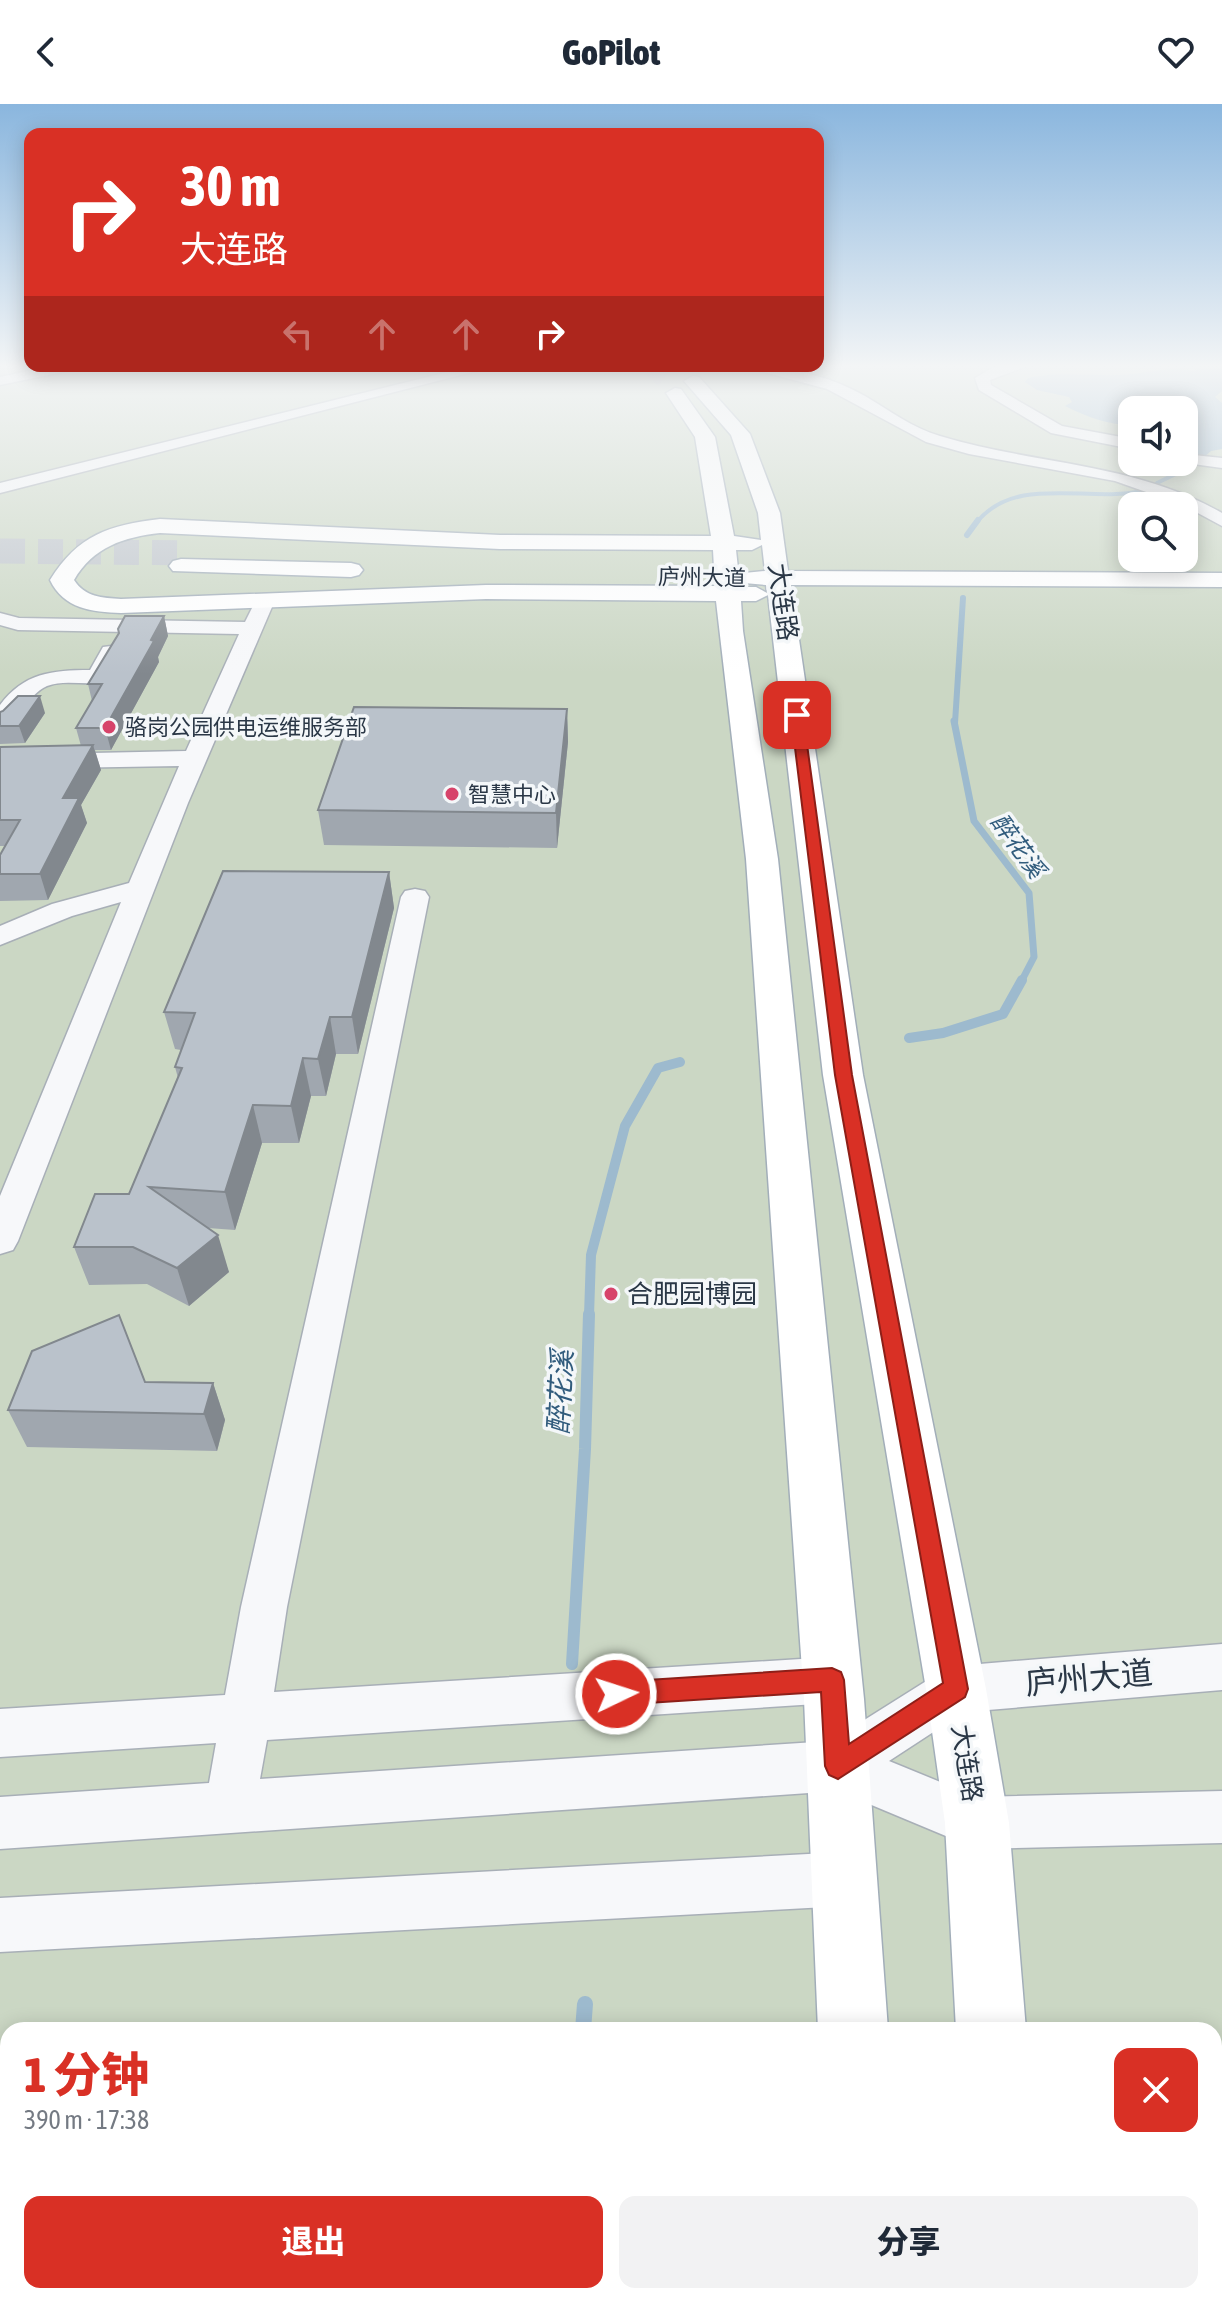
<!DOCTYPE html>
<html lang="zh">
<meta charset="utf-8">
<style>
body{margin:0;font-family:"Asap Condensed","Noto Sans SC",sans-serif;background:#f2f2f3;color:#1f2937;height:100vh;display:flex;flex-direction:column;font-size:30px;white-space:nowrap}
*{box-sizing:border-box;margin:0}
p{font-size:26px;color:#747a83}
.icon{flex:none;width:44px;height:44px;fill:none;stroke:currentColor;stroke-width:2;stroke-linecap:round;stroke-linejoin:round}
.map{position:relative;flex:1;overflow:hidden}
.drawer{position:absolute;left:0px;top:1918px;width:1222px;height:282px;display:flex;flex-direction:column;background:#fff;border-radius:24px 24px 0 0;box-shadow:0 4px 20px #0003}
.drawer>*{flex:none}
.banner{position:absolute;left:24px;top:24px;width:800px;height:244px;border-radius:16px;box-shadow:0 4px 20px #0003;background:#d93025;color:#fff;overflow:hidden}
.buttons{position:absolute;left:1118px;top:292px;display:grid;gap:16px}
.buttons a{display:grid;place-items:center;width:80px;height:80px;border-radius:16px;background:#fff;box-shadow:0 4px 20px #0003;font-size:40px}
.pin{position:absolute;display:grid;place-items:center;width:68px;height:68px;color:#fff;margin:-34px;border-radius:16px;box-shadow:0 4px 12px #0006}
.me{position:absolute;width:88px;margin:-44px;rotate:86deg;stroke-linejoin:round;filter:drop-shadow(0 0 6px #0008)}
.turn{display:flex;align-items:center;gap:28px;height:168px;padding:0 24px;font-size:36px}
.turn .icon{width:104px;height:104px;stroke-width:2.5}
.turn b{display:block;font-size:56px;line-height:68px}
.lanes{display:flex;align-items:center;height:76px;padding:0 24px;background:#0003;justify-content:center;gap:40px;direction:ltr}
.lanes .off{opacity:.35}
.round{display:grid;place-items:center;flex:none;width:84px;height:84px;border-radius:16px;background:#f2f2f3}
.overview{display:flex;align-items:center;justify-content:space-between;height:136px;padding:0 24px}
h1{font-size:48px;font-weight:800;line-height:60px;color:#d93025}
.action{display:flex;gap:16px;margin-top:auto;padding:16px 24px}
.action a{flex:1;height:92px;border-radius:16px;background:#d93025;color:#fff;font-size:32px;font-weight:800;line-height:92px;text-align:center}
.action a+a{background:#f2f2f3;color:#1f2937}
header{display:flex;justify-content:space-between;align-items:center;height:104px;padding:0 24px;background:#fff;font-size:36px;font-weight:800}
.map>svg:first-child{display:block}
.green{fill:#cbd7c4;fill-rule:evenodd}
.water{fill:#9dbace}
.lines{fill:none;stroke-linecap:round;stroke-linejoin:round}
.stream-far5{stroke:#9dbace;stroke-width:4}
.stream-far4{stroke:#9dbace;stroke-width:6}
.stream-far3{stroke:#9dbace;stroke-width:7}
.stream-far2{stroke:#9dbace;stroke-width:10}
.stream-far1{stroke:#9dbace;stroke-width:12}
.stream{stroke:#9dbace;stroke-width:16}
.major-tunnel-far1{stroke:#bfc5cb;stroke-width:19;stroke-dasharray:19 10;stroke-linecap:butt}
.major-tunnel{stroke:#bfc5cb;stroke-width:25;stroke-dasharray:25 13;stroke-linecap:butt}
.minor-casing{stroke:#a8afb7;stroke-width:3}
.major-casing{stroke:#a2aeb9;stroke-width:3}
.minor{fill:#f7f8fa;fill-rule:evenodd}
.major{fill:#fff;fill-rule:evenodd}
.wall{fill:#a0a7af}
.shaded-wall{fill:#82888e}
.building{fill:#bac2cb;stroke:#82888e;stroke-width:2}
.route{fill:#d93025;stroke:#8d1f18;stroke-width:2}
.poi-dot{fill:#d7436a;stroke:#f4f7f9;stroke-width:3}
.labels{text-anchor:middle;stroke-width:7;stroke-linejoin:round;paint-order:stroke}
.far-street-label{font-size:22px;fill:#2a3746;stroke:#f4f7f9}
.far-poi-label{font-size:22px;fill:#2a3746;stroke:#f4f7f9;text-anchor:start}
.far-water-label{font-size:24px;font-style:italic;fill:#315c7d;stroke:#f4f7f9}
.street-label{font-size:26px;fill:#2a3746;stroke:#f4f7f9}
.poi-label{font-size:26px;fill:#2a3746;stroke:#f4f7f9;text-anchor:start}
.water-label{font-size:28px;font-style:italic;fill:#315c7d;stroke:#f4f7f9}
.near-street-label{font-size:32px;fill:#2a3746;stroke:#f4f7f9}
</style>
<header><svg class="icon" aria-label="back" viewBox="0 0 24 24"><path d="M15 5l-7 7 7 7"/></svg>GoPilot<svg class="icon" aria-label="heart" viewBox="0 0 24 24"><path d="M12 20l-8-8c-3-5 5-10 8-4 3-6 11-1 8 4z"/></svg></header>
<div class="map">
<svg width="1222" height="2199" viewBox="0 0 1222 2199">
<rect width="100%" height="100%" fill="#e4e8ec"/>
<!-- green -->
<path class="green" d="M0 262H1222V2199H0ZM1132 306H1184V358H1132ZM1132 402H1184V454H1132ZM8 1926H1214V2192H8Z"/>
<!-- water -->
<path class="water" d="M1204 262H1222V287L1215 293 1222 299V345L1211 347 1203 354 1190 353 1189 336 1193 332 1184 328V306H1132V322C1107 320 1087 313 1065 302L1072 298 1069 293 1037 286 1025 278 1028 274C1058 267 1091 272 1121 271 1151 269 1163 262 1195 267Z"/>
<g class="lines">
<!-- stream-far5 -->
<g class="stream-far5">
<path d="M1157 379 1186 365 1195 353"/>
<path d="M977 418C1016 370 1088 399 1141 387"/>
</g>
<!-- stream-far4 -->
<g class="stream-far4">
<path d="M967 431 978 416"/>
<path d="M955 619 963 494"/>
</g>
<!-- stream-far3 -->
<path class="stream-far3" d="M954 617 974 717 1029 789 1034 853 1021 878"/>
<!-- stream-far2 -->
<g class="stream-far2">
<path d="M909 934 943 929 1003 910 1022 876"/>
<path d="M589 1212 591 1151 625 1022 658 964 680 958"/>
</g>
<!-- stream-far1 -->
<path class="stream-far1" d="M572 1560 585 1345 589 1210"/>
<!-- stream -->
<g class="stream">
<path d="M583 1926 585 1900"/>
<path d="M551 2199 552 2192"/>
</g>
<!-- major-tunnel-far1 -->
<path class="major-tunnel-far1" d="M650 262 667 277"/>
<!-- major-tunnel -->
<path class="major-tunnel" d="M0 447 189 449"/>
<defs>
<g id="minor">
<path d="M52 262H80L73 266 0 281V273Z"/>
<path d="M472 262H496L0 389V379Z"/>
<path d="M741 262C784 262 827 270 865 292 889 306 912 324 940 332 1035 361 1134 358 1222 409V422L1183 401 1115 377 969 350 926 338 827 285Z"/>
<path d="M995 262H1027L990 276 991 281 1062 322 1132 335V345L1051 329 979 286 975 274Z"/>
<path d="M1184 350 1222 354V364L1178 358H1184Z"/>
<path d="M265 490 275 496 188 699 18 1137 13 1146 0 1150V1092L121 798 72 812 0 841V822L52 800 129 779 179 662 0 665V651L186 647 239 530 18 526 0 521V509L19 514 245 518 258 492Z"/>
<path d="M111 542 122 548 105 578C86 582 65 575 47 582 26 591 20 620 0 625V601C24 569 52 566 90 566L103 543Z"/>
<path d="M415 785 425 787 429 793 287 1503 274 1588 832 1553 849 1560 856 1576 849 1592 832 1599 267 1636 260 1675 831 1637 939 1569 956 1562 1222 1540V1586L964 1608 889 1657 977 1693 1222 1687V1739L977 1745 838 1687 0 1745V1693L209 1679 216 1639 0 1653V1605L225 1591 241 1503 401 793 405 787Z"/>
<path d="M845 1748 864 1756 872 1775 864 1794 845 1802 0 1848V1794Z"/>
</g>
<g id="major">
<path d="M693 272 699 273 750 330 780 409 788 467 1222 469V483L791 481 863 971 986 1585 1009 1719 1026 1926H956L945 1719 926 1585 823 971 768 491 756 497H741L743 527 778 755 864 1595 888 1926H818L804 1595 746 755 716 497 486 495 121 509C92 508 64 505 50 476 78 431 109 421 160 415L500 431 711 432 695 333 666 289 675 284 681 285 715 333 734 432 761 436 758 409 731 331 684 277ZM160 429 500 445 713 446 715 482 486 481 121 495C102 494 85 493 74 476 93 443 124 433 160 429ZM762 441 765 467 744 469 740 474 744 479 766 481 767 489 756 483H740L736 446H752Z"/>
<path d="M181 455 351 459 359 461 363 466 359 471 351 473 173 467 169 462 173 457Z"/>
<rect x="824" y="2192" width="80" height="7"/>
<path d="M970 2192H1050L1051 2199H971Z"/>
</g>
</defs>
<!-- minor casing -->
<use href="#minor" class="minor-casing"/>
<!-- major casing -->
<use href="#major" class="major-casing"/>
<!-- minor -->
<use href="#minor" class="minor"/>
<!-- major -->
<use href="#major" class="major"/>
</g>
<!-- wall -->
<g class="wall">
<path d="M164 512 168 532 158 553 159 558 111 646H95L101 666 81 701 87 719 48 796 0 797V751L5 742H0V643L81 642 76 624 92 597 88 580Z"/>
<path d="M567 605 568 638 557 744 324 741 318 706Z"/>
<path d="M0 608 45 609 25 639 0 640Z"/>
<path d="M389 768 394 804 358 950H336L326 992H311L299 1039H262L235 1126 208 1124 229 1168 189 1202 147 1180 89 1181 74 1143 129 1090 178 974 175 963 181 946 175 945 164 908Z"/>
<path d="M145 1278 213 1279 225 1316 217 1347 27 1343 8 1306Z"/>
</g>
<!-- shaded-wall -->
<g class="shaded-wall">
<path d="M164 512 168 532 158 553 159 558 111 646 105 624Z"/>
<path d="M40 592 45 609 25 639 19 622Z"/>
<path d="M567 605 568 638 557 744 556 709Z"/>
<path d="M93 641 101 666 81 701 87 719 48 796 40 770 63 694Z"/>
<path d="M389 768 394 804 358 950 352 913Z"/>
<path d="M330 913 336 950 326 992 318 955Z"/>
<path d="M303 954 311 992 299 1039 291 1002Z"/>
<path d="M253 1001 262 1039 235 1126 225 1088Z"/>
<path d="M218 1131 229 1168 189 1202 177 1164Z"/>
<path d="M213 1279 225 1316 217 1347 204 1310Z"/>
</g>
<!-- building -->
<g class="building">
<path d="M125 512H164L151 536 154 537 105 624H76L102 580H88L119 529 118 525Z"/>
<path d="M18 592H40L19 622H0V608L3 607Z"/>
<path d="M354 603 567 605 556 709 318 706Z"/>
<path d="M93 641 63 694H79L40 770H0V751L20 716H0V643Z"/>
<path d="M223 767 389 768 352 913H330L318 955 303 954 291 1002 253 1001 225 1088 149 1083 218 1131 177 1164 133 1143H74L95 1090H129L182 964 175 963 195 909 164 908Z"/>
<path d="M119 1211 145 1278 213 1279 204 1310 8 1306 32 1247Z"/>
</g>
<!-- sky -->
<linearGradient id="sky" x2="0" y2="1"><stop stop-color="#8ab6de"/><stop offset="0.46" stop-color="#f3f5f6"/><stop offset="1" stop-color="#f3f5f6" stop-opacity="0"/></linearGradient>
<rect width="1222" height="570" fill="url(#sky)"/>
<!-- route -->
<path class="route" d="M797 607 803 611 852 971 968 1585 965 1593 838 1675 829 1671 825 1662 821 1588 616 1601 607 1598 603 1590 607 1581 616 1578 832 1564 841 1568 844 1576 849 1640 943 1579 835 971 791 611Z"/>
<!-- markers -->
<g class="poi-dot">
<circle cx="109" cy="623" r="8"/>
<circle cx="452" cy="690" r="8"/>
<circle cx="611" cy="1190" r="8"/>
</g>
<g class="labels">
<!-- far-street labels -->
<g class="far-street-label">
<text transform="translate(702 473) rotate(1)" y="8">庐州大道</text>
</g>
<!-- far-poi labels -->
<g class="far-poi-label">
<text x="125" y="631">骆岗公园供电运维服务部</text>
<text x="468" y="698">智慧中心</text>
</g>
<!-- far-water labels -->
<g class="far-water-label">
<text transform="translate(1018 742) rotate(54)" y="8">醉花溪</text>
</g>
<!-- street labels -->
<g class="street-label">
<text transform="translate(783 498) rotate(82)" y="9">大连路</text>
<text transform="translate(967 1659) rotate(81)" y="9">大连路</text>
</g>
<!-- poi labels -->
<g class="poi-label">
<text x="627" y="1199">合肥园博园</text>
</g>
<!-- water labels -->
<g class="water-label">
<text transform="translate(560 1288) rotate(-87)" y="10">醉花溪</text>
</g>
<!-- near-street labels -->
<g class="near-street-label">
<text transform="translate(1089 1574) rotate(-5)" y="11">庐州大道</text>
</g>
</g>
</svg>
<div class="buttons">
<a><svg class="icon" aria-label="sound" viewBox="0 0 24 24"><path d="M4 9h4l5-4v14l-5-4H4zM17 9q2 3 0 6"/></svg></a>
<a><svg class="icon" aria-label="search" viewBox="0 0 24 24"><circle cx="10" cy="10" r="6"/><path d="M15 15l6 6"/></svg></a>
</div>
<div class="pin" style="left:797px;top:611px;background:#d93025"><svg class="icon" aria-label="arrive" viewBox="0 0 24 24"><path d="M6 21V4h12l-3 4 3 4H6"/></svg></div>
<svg class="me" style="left:616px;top:1590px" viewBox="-20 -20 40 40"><circle r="17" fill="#d93025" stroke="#fff" stroke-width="3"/><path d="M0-11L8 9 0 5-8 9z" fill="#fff"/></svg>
<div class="banner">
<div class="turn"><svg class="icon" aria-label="right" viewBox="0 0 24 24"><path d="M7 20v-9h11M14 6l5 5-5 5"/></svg><div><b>30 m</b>大连路</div></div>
<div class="lanes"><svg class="icon off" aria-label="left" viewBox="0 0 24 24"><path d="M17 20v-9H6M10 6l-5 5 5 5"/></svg><svg class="icon off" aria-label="ahead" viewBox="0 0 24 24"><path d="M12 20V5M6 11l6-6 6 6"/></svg><svg class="icon off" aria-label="ahead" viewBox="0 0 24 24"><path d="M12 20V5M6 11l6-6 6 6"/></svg><svg class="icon" aria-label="right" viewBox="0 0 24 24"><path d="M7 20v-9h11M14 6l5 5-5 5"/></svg></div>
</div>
<section class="drawer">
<div class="overview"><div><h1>1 分钟</h1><p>390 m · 17:38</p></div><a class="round" style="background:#d93025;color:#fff"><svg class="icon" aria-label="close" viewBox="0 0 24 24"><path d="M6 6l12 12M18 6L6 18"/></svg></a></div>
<div class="action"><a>退出</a><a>分享</a></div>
</section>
</div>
